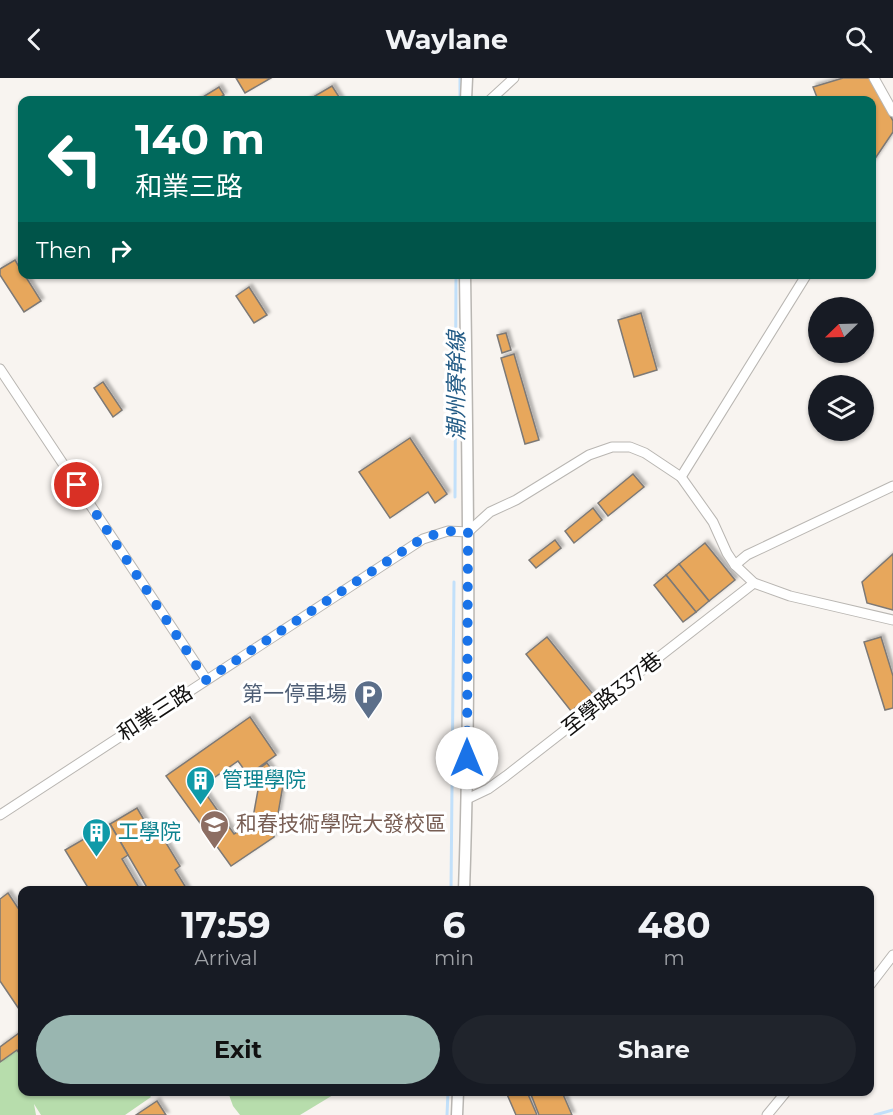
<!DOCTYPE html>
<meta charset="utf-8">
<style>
body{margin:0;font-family:Montserrat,"Noto Sans TC",sans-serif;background:#20242c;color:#f1f3f6;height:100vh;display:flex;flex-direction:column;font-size:22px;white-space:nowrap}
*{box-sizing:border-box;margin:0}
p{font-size:20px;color:#9ea1a6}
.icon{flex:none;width:33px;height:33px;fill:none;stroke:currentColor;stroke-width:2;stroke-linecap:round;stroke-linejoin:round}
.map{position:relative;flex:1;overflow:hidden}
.drawer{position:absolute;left:18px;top:808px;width:856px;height:210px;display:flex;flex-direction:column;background:#171b24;border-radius:12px;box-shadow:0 2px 4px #0004}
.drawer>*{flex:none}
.top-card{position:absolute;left:18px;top:18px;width:858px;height:183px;border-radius:12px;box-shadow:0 2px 4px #0004;background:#00695c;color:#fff;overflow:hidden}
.needle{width:39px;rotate:247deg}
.fabs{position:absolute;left:808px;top:219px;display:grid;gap:12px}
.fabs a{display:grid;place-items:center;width:66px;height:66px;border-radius:50%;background:#171b24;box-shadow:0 2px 4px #0004;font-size:30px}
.pin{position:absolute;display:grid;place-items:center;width:51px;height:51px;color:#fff;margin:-26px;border:3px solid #fff;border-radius:50%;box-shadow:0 2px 6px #0007}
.me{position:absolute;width:66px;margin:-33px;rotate:0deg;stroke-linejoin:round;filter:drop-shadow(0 0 4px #0008)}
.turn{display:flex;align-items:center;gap:21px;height:126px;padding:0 18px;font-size:27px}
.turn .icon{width:78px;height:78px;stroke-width:2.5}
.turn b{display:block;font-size:42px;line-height:51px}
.then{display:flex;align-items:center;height:57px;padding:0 18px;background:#0003;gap:12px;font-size:22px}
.eta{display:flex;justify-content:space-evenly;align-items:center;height:102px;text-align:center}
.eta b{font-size:36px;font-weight:700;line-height:42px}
.action{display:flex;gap:12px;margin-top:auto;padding:12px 18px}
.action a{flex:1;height:69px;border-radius:36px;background:#99b6b0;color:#111;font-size:24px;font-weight:700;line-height:69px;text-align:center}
.action a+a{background:#20242c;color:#f1f3f6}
header{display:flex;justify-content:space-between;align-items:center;height:78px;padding:0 18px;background:#171b24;font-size:27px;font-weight:700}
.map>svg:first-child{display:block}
.green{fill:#b7ddac}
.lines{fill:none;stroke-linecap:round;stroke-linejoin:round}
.stream{stroke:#c2e0fa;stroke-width:3}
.building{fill:#e7a75b;stroke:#7d7976;stroke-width:1.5;filter:url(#shadow)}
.minor-casing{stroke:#b9b6b2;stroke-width:11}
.tertiary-casing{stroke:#b9b6b2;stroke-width:13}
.minor{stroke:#fff;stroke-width:9}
.tertiary{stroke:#fff;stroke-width:10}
.route{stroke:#1a73e8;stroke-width:10;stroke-dasharray:0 18}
.labels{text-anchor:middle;stroke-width:6;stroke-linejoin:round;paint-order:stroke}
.service-label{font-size:21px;fill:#4e5e75;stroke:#fff;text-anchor:end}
.street-label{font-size:21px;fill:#100f0e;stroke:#fff}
.culture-label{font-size:21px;fill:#0d838f;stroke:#fff;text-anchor:start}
.education-label{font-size:21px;fill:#785e54;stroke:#fff;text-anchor:start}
.water-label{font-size:22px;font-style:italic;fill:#245c86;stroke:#fff}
</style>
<header><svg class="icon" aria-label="back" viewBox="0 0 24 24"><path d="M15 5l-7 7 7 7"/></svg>Waylane<svg class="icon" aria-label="search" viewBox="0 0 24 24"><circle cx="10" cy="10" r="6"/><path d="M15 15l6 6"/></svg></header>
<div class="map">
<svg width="893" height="1037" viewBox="0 0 893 1037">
<defs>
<filter id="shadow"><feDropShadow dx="3" dy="-3" stdDeviation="1.5" flood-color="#0004"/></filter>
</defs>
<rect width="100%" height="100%" fill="#f8f4f0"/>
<!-- green -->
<g class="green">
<path d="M17 972 22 991V1014H147L151 1019 125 1037H41L34 1026 36 1037H0V984Z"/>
<path d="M228 1014H338L300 1037H240L233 1028Z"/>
</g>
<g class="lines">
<!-- stream -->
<g class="stream">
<path d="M460 22V0"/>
<path d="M455 419 456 196"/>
<path d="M451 813 454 504"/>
<path d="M447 1037 448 1014"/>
<path d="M875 1037 893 1032"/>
</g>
</g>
<!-- building -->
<g class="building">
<path d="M236 0H271L245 15Z"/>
<path d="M843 0H870L893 43V54L872 85V22H818L813 9Z"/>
<path d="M332 8 341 22H308Z"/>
<path d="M219 9 224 17 216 22H198Z"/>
<path d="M15 182 22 194V196H24L41 223 24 234 0 197V191Z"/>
<path d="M249 209 267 237 254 245 236 218Z"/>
<path d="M641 235 657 292 634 299 618 242Z"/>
<path d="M506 255 511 272 502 275 497 257Z"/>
<path d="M514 276 539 362 525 366 501 280Z"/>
<path d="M103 304 122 332 113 339 94 310Z"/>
<path d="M410 360 447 416 435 425 428 414 390 440 359 394Z"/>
<path d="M633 396 644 409 608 438 598 425Z"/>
<path d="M593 430 602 442 574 465 565 453Z"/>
<path d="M555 462 561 470 536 490 529 482Z"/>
<path d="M705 465 735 502 709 523 679 486Z"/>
<path d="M893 476V532L867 525 862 504Z"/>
<path d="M679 486 709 523 696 534 666 497Z"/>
<path d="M666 497 696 534 683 544 654 507Z"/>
<path d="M547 559 593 616 571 633 526 576Z"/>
<path d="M881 559 893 598V630L885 632 864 564Z"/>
<path d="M250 639 276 677 248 697 238 683 201 709 234 756 252 745 258 712 249 698 267 685 283 707 274 759 231 788 166 698Z"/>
<path d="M137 730 151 754 157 750 180 788 175 792 188 813H149L110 746Z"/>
<path d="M110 746 128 777 122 781 141 813H90L65 772Z"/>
<path d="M8 815 22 836V933L21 934 0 903V821Z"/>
<path d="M19 955 22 960V980L17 972 0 984V969Z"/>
<path d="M506 1014H527L537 1037H516Z"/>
<path d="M530 1014H562L572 1037H539Z"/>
<path d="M157 1023 166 1037H136Z"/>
</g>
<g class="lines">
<defs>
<g id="minor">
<path d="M874 0 893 34"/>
<path d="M490 22 514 0"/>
<path d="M0 291 206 601"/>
<path d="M681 399 807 196"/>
<path d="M735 487 747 477 893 408"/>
<path d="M467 721 488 711 506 698 754 505"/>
<path d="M0 737 423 461 448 453 468 454 490 434 516 422 589 377 612 369H630L645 375 681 399 713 444 727 475 735 487 754 505 790 518 893 542"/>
<path d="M870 907 893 877"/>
<path d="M767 1037 786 1014"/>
</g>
<g id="tertiary">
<path d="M466 22 467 0"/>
<path d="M464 813C471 608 468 402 465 196"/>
<path d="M457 1037 458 1014"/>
</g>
</defs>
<!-- minor casing -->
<use href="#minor" class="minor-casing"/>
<!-- tertiary casing -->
<use href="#tertiary" class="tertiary-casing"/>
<!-- minor -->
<use href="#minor" class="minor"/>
<!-- tertiary -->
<use href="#tertiary" class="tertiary"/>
</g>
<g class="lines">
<!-- route -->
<path class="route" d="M77 407 206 602 423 460 448 453 468 454 467 680"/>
</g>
<!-- icons -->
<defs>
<symbol id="parking-pin" viewBox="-11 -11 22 30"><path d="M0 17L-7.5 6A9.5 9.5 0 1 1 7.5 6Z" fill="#5c6f8a" stroke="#fff"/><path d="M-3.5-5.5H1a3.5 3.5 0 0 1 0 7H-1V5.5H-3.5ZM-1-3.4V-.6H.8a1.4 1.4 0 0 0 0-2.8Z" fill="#fff"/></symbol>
<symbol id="building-pin" viewBox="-11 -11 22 30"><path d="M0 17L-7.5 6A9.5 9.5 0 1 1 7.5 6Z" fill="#0f9aa8" stroke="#fff"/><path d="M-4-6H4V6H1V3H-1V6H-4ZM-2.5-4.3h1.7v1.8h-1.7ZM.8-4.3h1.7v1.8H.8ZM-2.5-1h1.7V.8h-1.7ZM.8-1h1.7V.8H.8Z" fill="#fff"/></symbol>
<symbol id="university-pin" viewBox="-11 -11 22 30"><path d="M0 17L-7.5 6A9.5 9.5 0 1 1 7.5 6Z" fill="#8d6e63" stroke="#fff"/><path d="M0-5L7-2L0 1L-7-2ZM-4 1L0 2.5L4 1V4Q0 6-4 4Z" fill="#fff"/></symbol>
</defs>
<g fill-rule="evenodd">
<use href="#parking-pin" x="352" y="600" width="33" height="45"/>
<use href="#building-pin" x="184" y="686" width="33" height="45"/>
<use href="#university-pin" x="198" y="730" width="33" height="45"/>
<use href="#building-pin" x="80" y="738" width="33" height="45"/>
</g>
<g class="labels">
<!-- service labels -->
<g class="service-label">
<text x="347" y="623">第一停車場</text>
</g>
<!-- street labels -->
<g class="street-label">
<text transform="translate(612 616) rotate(-38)" y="7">至學路337巷</text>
<text transform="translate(155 635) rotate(-33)" y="7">和業三路</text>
</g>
<!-- culture labels -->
<g class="culture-label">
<text x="222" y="709">管理學院</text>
<text x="118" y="761">工學院</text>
</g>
<!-- education labels -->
<g class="education-label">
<text x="236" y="753">和春技術學院大發校區</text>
</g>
<!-- water labels -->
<g class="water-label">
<text transform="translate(456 308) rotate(-90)" y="8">潮州寮幹線</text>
</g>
</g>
</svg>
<div class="fabs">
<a><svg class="needle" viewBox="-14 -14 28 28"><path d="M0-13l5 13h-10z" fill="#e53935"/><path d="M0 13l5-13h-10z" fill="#9ea1a6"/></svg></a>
<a><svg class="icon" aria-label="layers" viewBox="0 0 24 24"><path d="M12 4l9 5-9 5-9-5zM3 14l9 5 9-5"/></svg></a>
</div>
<div class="pin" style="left:77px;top:407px;background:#d93025"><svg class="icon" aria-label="arrive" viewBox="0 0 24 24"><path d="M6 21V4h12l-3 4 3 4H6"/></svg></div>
<svg class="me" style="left:467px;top:680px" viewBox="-20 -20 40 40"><circle r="19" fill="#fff"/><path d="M0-13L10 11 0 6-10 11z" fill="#1a73e8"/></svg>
<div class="top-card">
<div class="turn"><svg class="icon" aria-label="left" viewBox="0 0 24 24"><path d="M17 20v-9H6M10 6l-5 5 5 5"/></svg><div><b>140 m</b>和業三路</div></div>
<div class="then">Then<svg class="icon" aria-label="right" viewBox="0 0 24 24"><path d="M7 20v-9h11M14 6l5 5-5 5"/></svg></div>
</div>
<section class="drawer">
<div class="eta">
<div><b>17:59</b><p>Arrival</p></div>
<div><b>6</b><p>min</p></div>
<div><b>480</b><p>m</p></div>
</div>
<div class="action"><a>Exit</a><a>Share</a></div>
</section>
</div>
